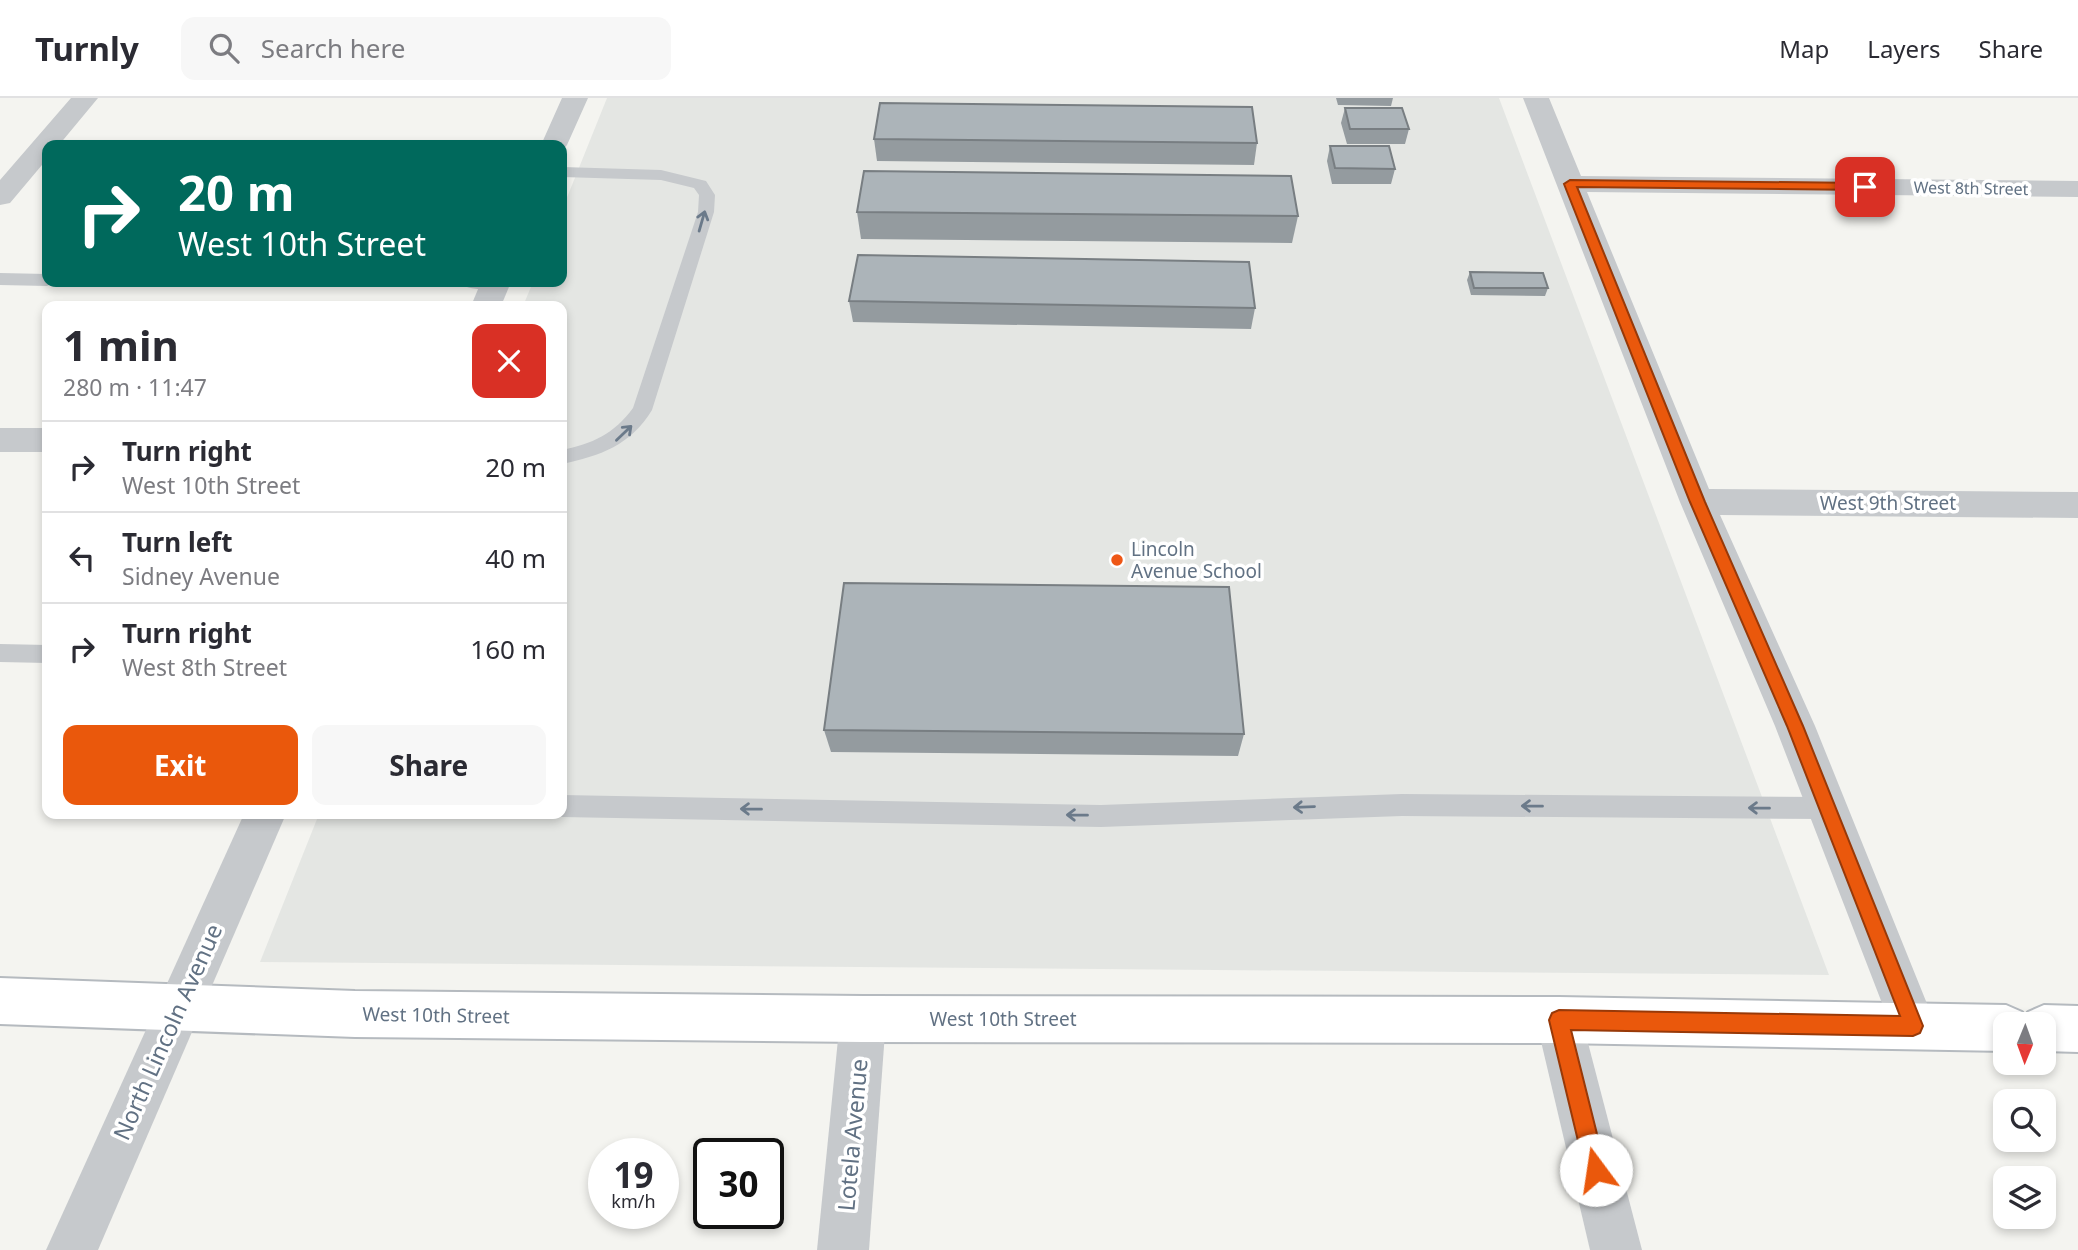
<!DOCTYPE html>
<meta charset="utf-8">
<style>
body{margin:0;font-family:"Noto Sans",sans-serif;background:#f7f7f7;color:#2b2b33;height:100vh;display:flex;flex-direction:column;font-size:26px;white-space:nowrap}
*{box-sizing:border-box;margin:0}
p{font-size:23px;color:#7c7c81}
.icon{flex:none;width:38px;height:38px;fill:none;stroke:currentColor;stroke-width:2;stroke-linecap:round;stroke-linejoin:round}
.map{position:relative;flex:1;overflow:hidden}
.drawer{position:absolute;left:42px;top:203px;width:525px;height:518px;display:flex;flex-direction:column;background:#fff;border-radius:14px;box-shadow:0 4px 10px #0003}
.drawer>*{flex:none}
.hud{position:absolute;left:42px;top:42px;width:525px;height:147px;border-radius:14px;box-shadow:0 4px 10px #0003;background:#00695c;color:#fff;overflow:hidden}
.needle{width:46px;rotate:181deg}
.tools{position:absolute;left:1993px;top:914px;display:grid;gap:14px}
.tools a{display:grid;place-items:center;width:63px;height:63px;border-radius:14px;background:#fff;box-shadow:0 4px 10px #0003;font-size:35px}
.speed{position:absolute;left:588px;top:1040px;display:flex;gap:14px;font-size:35px;font-weight:700;text-align:center}
.speed>*{display:grid;place-content:center;width:91px;height:91px;border-radius:50%;background:#fff;box-shadow:0 4px 10px #0003;line-height:1}
.speed small{font-size:18px;font-weight:400}
.speed .limit{border:4px solid #111;border-radius:10px;background:#fff;color:#111}
.pin{position:absolute;display:grid;place-items:center;width:60px;height:60px;color:#fff;margin:-30px;border-radius:14px;box-shadow:0 4px 10px #0006}
.me{position:absolute;width:77px;margin:-38px;rotate:346deg;stroke-linejoin:round;filter:drop-shadow(0 0 5px #0008)}
.turn{display:flex;align-items:center;gap:24px;height:147px;padding:0 21px;font-size:32px}
.turn .icon{width:91px;height:91px;stroke-width:2.5}
.turn b{display:block;font-size:49px;line-height:60px}
.round{display:grid;place-items:center;flex:none;width:74px;height:74px;border-radius:14px;background:#f7f7f7}
.headline{display:flex;align-items:center;justify-content:space-between;height:119px;padding:0 21px}
h1{font-size:42px;font-weight:700;line-height:52px}
.button{display:flex;gap:14px;margin-top:auto;padding:14px 21px}
.button a{flex:1;height:80px;border-radius:14px;background:#ea580c;color:#fff;font-size:28px;font-weight:700;line-height:80px;text-align:center}
.button a+a{background:#f7f7f7;color:#2b2b33}
ul{padding:0;list-style:none}
li{display:flex;align-items:center;gap:21px;height:91px;padding:0 21px;border-top:2px solid #e1e1e2}
li div{flex:1}
li b{display:block;font-size:26px}
li em{font-style:normal}
header{display:flex;align-items:center;gap:42px;box-sizing:border-box;height:98px;padding:0 35px;background:#fff;border-bottom:2px solid #e1e1e2}
header strong{font-size:33px}
nav{display:flex;gap:38px;margin-inline-start:auto;font-size:24px}
.search{width:490px;height:63px;background:#f7f7f7;display:flex;align-items:center;gap:18px;box-sizing:border-box;padding:0 24px;border-radius:14px;color:#7c7c81;font-size:26px}
.map>svg:first-child{display:block}
.built{fill:#e4e6e3}
.lines{fill:none;stroke-linecap:round;stroke-linejoin:round}
.secondary-casing{stroke:#b5babf;stroke-width:4}
.lane{fill:#c6c9cc;fill-rule:evenodd}
.street{fill:#c6c9cc;fill-rule:evenodd}
.secondary{fill:#fff;fill-rule:evenodd}
.wall{fill:#949b9f}
.building{fill:#acb4b9;stroke:#787e82;stroke-width:2}
.oneway{stroke:#6b7a8a}
.route{fill:#ea580c;stroke:#983908;stroke-width:2}
.poi-dot{fill:#ee5716;stroke:#fff;stroke-width:2.5}
.labels{text-anchor:middle;stroke-width:7;stroke-linejoin:round;paint-order:stroke}
.far-street-label{font-size:16px;fill:#617183;stroke:#fff}
.street-label{font-size:19px;fill:#617183;stroke:#fff}
.poi-label{font-size:19px;fill:#617183;stroke:#fff;text-anchor:start}
.near-street-label{font-size:23px;fill:#617183;stroke:#fff}
</style>
<header>
<strong>Turnly</strong>
<div class="search"><svg class="icon" aria-label="search" viewBox="0 0 24 24"><circle cx="10" cy="10" r="6"/><path d="M15 15l6 6"/></svg>Search here</div>
<nav><a>Map</a><a>Layers</a><a>Share</a></nav>
</header>
<div class="map">
<svg width="2078" height="1152" viewBox="0 0 2078 1152">
<rect width="100%" height="100%" fill="#f4f4f0"/>
<!-- built -->
<path class="built" d="M607 0H1499L1829 877 260 864 319 716H562V208H523L533 184H562V112Z"/>
<g class="lines">
<defs>
<path id="secondary" d="M0 880 355 893 863 898 1559 899 2006 907 2022 914 2025 920 2028 914 2044 907 2078 908V954L2044 953V926H2006V953L1559 945 863 944 355 939 0 926Z"/>
</defs>
<!-- secondary casing -->
<use href="#secondary" class="secondary-casing"/>
<!-- lane -->
<g class="lane">
<path d="M562 69 661 72 706 83 715 97 714 114 652 312C631 347 600 358 562 366V352C592 346 614 336 633 310L698 114 699 97 694 90 661 82 562 79Z"/>
<path d="M0 175 47 176V184H55L47 188 0 187Z"/>
<path d="M458 184H504L505 185C496 194 467 193 458 184Z"/>
<path d="M0 546 47 547V565L0 564Z"/>
<path d="M1402 696 1827 699 1836 702 1839 710 1836 718 1827 721 1402 718 1101 729 562 719 553 716H562V697L1101 707Z"/>
</g>
<!-- street -->
<g class="street">
<path d="M71 0H98L59 47H47V61L10 105 0 107V82Z"/>
<path d="M562 0H588L567 47 562 53V47H541Z"/>
<path d="M1523 0H1549L1581 78 2078 83V99L1587 94 1709 391 2078 394V420L1720 417 1815 628 1936 928 1929 944 1913 951 1897 944 1775 628 1680 404Z"/>
<path d="M481 184H511L501 208H471Z"/>
<rect x="0" y="330" width="47" height="24"/>
<path d="M244 716H286L98 1152H46Z"/>
<path d="M863 898 879 905 886 921 869 1152H817L840 921 847 905Z"/>
<path d="M1559 899 1575 906 1582 922 1642 1152H1590L1536 922 1543 906Z"/>
</g>
<!-- secondary -->
<use href="#secondary" class="secondary"/>
</g>
<!-- wall -->
<g class="wall">
<path d="M1336 0H1393L1391 8 1338 7Z"/>
<path d="M1345 10 1409 31 1405 46H1347L1341 25Z"/>
<path d="M874 41 1257 45 1254 67 877 63Z"/>
<path d="M1330 48 1395 71 1391 86H1332L1327 63Z"/>
<path d="M857 114 1298 118 1292 145 861 141Z"/>
<path d="M1470 174 1548 190 1545 198 1471 197 1467 182Z"/>
<path d="M849 203 1255 210 1251 231 853 224Z"/>
<path d="M824 632 1244 636 1238 658 831 654Z"/>
</g>
<!-- building -->
<g class="building">
<path d="M880 5 1252 9 1257 45 874 41Z"/>
<path d="M1345 10H1402L1409 31H1350Z"/>
<path d="M1330 48H1389L1395 71 1335 70Z"/>
<path d="M864 73 1291 78 1298 118 857 114Z"/>
<path d="M858 157 1249 164 1255 210 849 203Z"/>
<path d="M1470 174 1543 175 1548 190H1474Z"/>
<path d="M844 485 1229 489 1244 636 824 632Z"/>
</g>
<!-- one-way arrows -->
<defs><path id="oneway-shaft" d="M-6 0H5M1.5-3L5.5 0L1.5 3" fill="none" stroke-width="1.6" stroke-linecap="round" stroke-linejoin="round" transform="scale(1.75)"/></defs>
<g class="oneway">
<use href="#oneway-shaft" transform="translate(702 123) rotate(-74)"/>
<use href="#oneway-shaft" transform="translate(624 335) rotate(-44)"/>
<use href="#oneway-shaft" transform="translate(1532 708) rotate(-179)"/>
<use href="#oneway-shaft" transform="translate(1304 709) rotate(178)"/>
<use href="#oneway-shaft" transform="translate(1759 710) rotate(-179)"/>
<use href="#oneway-shaft" transform="translate(751 711) rotate(-179)"/>
<use href="#oneway-shaft" transform="translate(1077 717) rotate(-179)"/>
</g>
<!-- route -->
<path class="route" d="M1570 82 1865 85 1871 89 1865 92 1577 89 1705 404 1803 628 1923 928 1920 935 1913 938 1571 932 1606 1072 1603 1079 1596 1082 1588 1079 1585 1072 1549 922 1552 915 1559 912 1900 918 1787 628 1690 404 1564 86Z"/>
<!-- markers -->
<circle class="poi-dot" cx="1117" cy="462" r="7"/>
<g class="labels">
<!-- far-street labels -->
<g class="far-street-label">
<text transform="translate(1971 90) rotate(1)" y="6">West 8th Street</text>
</g>
<!-- street labels -->
<g class="street-label">
<text x="1888" y="412">West 9th Street</text>
<text transform="translate(436 917) rotate(1)" y="7">West 10th Street</text>
<text x="1003" y="928">West 10th Street</text>
</g>
<!-- poi labels -->
<g class="poi-label">
<text x="1131" y="458">Lincoln<tspan x="1131" dy="22">Avenue School</tspan></text>
</g>
<!-- near-street labels -->
<g class="near-street-label">
<text transform="translate(168 934) rotate(-66)" y="8">North Lincoln Avenue</text>
<text transform="translate(853 1037) rotate(-85)" y="8">Lotela Avenue</text>
</g>
</g>
</svg>
<div class="tools">
<a><svg class="needle" viewBox="-14 -14 28 28"><path d="M0-13l5 13h-10z" fill="#e53935"/><path d="M0 13l5-13h-10z" fill="#7c7c81"/></svg></a>
<a><svg class="icon" aria-label="search" viewBox="0 0 24 24"><circle cx="10" cy="10" r="6"/><path d="M15 15l6 6"/></svg></a>
<a><svg class="icon" aria-label="layers" viewBox="0 0 24 24"><path d="M12 4l9 5-9 5-9-5zM3 14l9 5 9-5"/></svg></a>
</div>
<div class="speed"><div>19<small>km/h</small></div><div class="limit">30</div></div>
<div class="pin" style="left:1865px;top:89px;background:#d93025"><svg class="icon" aria-label="arrive" viewBox="0 0 24 24"><path d="M6 21V4h12l-3 4 3 4H6"/></svg></div>
<svg class="me" style="left:1596px;top:1072px" viewBox="-20 -20 40 40"><circle r="19" fill="#fff"/><path d="M0-13L10 11 0 6-10 11z" fill="#ea580c"/></svg>
<div class="hud">
<div class="turn"><svg class="icon" aria-label="right" viewBox="0 0 24 24"><path d="M7 20v-9h11M14 6l5 5-5 5"/></svg><div><b>20 m</b>West 10th Street</div></div>
</div>
<section class="drawer">
<div class="headline"><div><h1>1 min</h1><p>280 m · 11:47</p></div><a class="round" style="background:#d93025;color:#fff"><svg class="icon" aria-label="close" viewBox="0 0 24 24"><path d="M6 6l12 12M18 6L6 18"/></svg></a></div>
<ul>
<li><svg class="icon" aria-label="right" viewBox="0 0 24 24"><path d="M7 20v-9h11M14 6l5 5-5 5"/></svg><div><b>Turn right</b><p>West 10th Street</p></div><em>20 m</em></li>
<li><svg class="icon" aria-label="left" viewBox="0 0 24 24"><path d="M17 20v-9H6M10 6l-5 5 5 5"/></svg><div><b>Turn left</b><p>Sidney Avenue</p></div><em>40 m</em></li>
<li><svg class="icon" aria-label="right" viewBox="0 0 24 24"><path d="M7 20v-9h11M14 6l5 5-5 5"/></svg><div><b>Turn right</b><p>West 8th Street</p></div><em>160 m</em></li>
</ul>
<div class="button"><a>Exit</a><a>Share</a></div>
</section>
</div>
